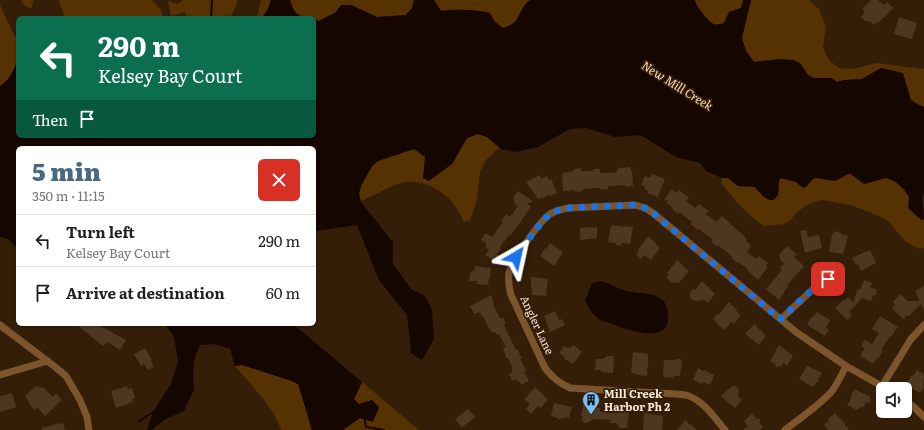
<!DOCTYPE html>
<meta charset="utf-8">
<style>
body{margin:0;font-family:Literata,serif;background:#f2f2f2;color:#222;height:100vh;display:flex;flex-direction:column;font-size:15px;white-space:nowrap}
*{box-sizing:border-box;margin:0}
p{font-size:13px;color:#767676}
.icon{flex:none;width:22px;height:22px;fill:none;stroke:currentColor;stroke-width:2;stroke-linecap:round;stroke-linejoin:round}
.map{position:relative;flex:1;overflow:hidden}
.drawer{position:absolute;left:16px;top:146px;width:300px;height:180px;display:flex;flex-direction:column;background:#fff;border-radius:6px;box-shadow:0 1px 3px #0004}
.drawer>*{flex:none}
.hud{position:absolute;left:16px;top:16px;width:300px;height:122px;border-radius:6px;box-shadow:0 1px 3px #0004;background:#0b6e4f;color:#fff;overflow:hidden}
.controls{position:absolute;left:876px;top:382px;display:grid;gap:8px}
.controls a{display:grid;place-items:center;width:36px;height:36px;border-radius:6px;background:#fff;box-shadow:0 1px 3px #0004;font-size:20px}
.pin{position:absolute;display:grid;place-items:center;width:34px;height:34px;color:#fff;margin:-17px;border-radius:8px;box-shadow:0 2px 6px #0006}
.me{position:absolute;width:44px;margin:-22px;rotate:36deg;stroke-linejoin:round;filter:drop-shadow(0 0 3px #0008)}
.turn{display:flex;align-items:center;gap:14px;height:84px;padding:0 16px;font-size:18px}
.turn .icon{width:52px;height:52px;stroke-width:2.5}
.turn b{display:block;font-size:28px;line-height:34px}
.then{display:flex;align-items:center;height:38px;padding:0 16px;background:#0003;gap:8px;font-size:15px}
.round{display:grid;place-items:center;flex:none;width:42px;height:42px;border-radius:6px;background:#f2f2f2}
.headline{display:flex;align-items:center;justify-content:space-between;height:68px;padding:0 16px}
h1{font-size:24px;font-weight:800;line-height:30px;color:#496982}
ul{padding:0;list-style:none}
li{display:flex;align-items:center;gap:12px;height:52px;padding:0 16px;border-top:1px solid #e0e0e0}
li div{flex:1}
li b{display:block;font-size:15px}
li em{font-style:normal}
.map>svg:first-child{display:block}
.green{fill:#563102}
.water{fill:#160600}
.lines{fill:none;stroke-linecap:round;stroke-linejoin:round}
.stream{stroke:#160600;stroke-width:2}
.building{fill:#4e3720}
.street{stroke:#7c552d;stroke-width:7}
.route{stroke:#1a73e8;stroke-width:7;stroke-dasharray:0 12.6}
.labels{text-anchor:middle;stroke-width:3.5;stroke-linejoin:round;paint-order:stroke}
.street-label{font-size:11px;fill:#f7e8db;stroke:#341e07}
.poi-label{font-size:11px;font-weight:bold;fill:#f7e8db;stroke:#341e07;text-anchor:start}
.water-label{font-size:12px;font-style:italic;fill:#fcdbbc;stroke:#341e07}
</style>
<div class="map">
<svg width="924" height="430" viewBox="0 0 924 430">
<rect width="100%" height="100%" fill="#341e07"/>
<!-- green -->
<g class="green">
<path d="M21 0H34L31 9 23 4Z"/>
<path d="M59 0H152L161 10 163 18H65L59 2Z"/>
<path d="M182 0H237V4L230 18H187L185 12 171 16 168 1 177 4 181 2Z"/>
<path d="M261 0H271L268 9 262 18H256L258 13Z"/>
<path d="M290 0H414L412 8 406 15 377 17 351 5 318 21 314 20V18C299 18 294 15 290 0Z"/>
<path d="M434 0H530C517 10 522 24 502 28L495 22 451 10 441 11Z"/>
<path d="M695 0H743L741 8 729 12 724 24C720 24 715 26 712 23 707 20 695 5 695 0Z"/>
<path d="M751 0H809L819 9 826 27 823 48 829 60 839 68 852 69 877 63 924 69V107C906 100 894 82 881 68L862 79 844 80 837 82 831 78H814L808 75 800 63 780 59 754 62 746 51 742 38Z"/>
<path d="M0 5C4 14 8 22 12 31 14 35 17 38 17 42 21 57 14 78 0 86Z"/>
<path d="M478 134 487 137 501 149 496 150 486 160 480 172 477 200 470 220 464 222C461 216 457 208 453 203 441 189 422 179 404 182 401 183 398 184 395 185 383 190 373 196 361 201L359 194 361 186 372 166 378 161 414 149 425 157 423 178 452 164 467 138Z"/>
<path d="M848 174H851L864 184C869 183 881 178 886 178 901 178 916 209 923 220L924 219V248L920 249 917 248 905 241 888 221 879 216 851 205 821 200 815 202 805 206 796 213 790 221 784 224 764 226 753 218 738 204 722 184V178H728L738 186 755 187 763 196 778 195 779 181 781 178 796 182 806 187 812 179 816 178 835 181Z"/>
<path d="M242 365 292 381 299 385 312 430H281C273 405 251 386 235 366Z"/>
<path d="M362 382 419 430H343L360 418 373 421 354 399Z"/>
</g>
<!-- water -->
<g class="water">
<path d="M271 0H290C293 10 295 15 306 18H262L268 9Z"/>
<path d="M414 0H434L441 11C457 9 475 9 490 13L495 22 503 28C522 24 517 10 530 0H695C695 5 707 20 712 23 715 26 720 24 724 23L729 12 741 8 743 0H751L742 38 746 51 754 62 780 59 794 60 800 63 808 75 814 78H831L837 82 844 80 862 79 881 68 903 73 911 100 917 104 924 107V194L922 196 924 219 923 220 920 219 908 208 909 197 904 189 896 182 886 178 864 184 851 174H848L835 181 816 178 813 179 806 187 803 188 796 182 781 178 779 181 778 195C776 197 775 199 773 200 767 202 758 191 755 187L738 186 728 178H722L706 171 700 163 676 157 644 137 637 135 615 137 586 128 570 129 538 147 516 152 501 149 487 137 478 134 467 138 452 164 429 181 423 178 425 157 414 149 378 161 372 166 361 186 359 194 361 202 393 242V264L411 289 425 296 432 309 434 339 422 360 411 353 407 315 379 280 357 225 323 230 314 232V148H18V249L8 239 0 237V86C12 79 17 64 18 51V136H314V20L319 21 335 13 341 5H351L377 17 406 15 412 8Z"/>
<path d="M601 281C610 284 619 289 627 291 638 294 650 292 660 298 666 302 667 308 668 314 672 345 630 331 615 325 610 323 605 322 600 320 593 315 589 309 585 301L592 283Z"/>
<path d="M165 324H293L362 382 354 399 359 404 372 400 379 407 373 422 360 418 343 430H312L298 384 292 381 242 365 235 366 230 349 215 344 200 345 195 357 193 374 194 389 184 411 164 420 152 430H147L153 412 171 384 178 361 174 337Z"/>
</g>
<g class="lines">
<!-- stream -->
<g class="stream">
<path d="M211 18 212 0"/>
<path d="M364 416 366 427 384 430"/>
<path d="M139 421 155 411"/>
</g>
</g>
<!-- building -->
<g class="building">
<path d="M871 0H878L884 5 887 2 893 8 878 23 877 22 874 25 870 21H865L861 17 864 14 863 8Z"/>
<path d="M899 17 917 23 912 39 894 34Z"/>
<path d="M630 167 631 171H632L633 186 626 187 625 185 608 186V189L601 190 600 188 583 189V191L575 192V190L563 191 562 173 573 171 575 169 581 168V171H593V169H600V173H612L617 172V169H619V168Z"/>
<path d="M652 174 665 179 658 197 647 193 648 191 644 189 646 185 641 186 645 176 650 178Z"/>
<path d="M540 175 541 179 547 176 549 180 551 179 557 193 550 196 549 195 542 198V197L538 199 526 182Z"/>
<path d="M672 189 676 193 679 190 689 198 686 201 695 208 699 204 709 211 706 214 716 222 722 216 746 238V241L751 246 747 252 756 259 759 256 768 263 766 266 768 267 758 280 752 275V274L747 270 748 269 738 262V263L731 258 733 257 718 245 717 247 711 242 713 240 699 229 698 230 693 226 691 224 692 222 679 212 678 214 672 209 673 208 667 203 668 201 664 200Z"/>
<path d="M518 191 533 201 527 204 531 206 515 230H514L510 236 509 235 500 247 501 248 497 254 498 256 494 261 485 255 489 250 485 247 487 244 481 240 486 233 492 237 503 222 501 221 506 214 510 217 518 206 515 204 513 198Z"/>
<path d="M611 225 624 227V226L633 227 630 244 622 243 621 246 616 245V243L608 242Z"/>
<path d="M590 227V228L597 227V238L580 240V228Z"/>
<path d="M806 230 808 237 819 235 822 248 805 253 800 231Z"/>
<path d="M834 231 841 233V234L848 236 843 254 829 252 832 235H833Z"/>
<path d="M648 236 656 243 655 244 660 248 651 260 644 255 641 259 636 254 639 251 638 250Z"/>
<path d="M550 243 563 252 554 266 540 256 545 248 546 249Z"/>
<path d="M787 246 798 255 793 256 804 266 787 285 789 286 785 290 784 293 779 300 766 289 782 270 780 268 784 263 781 261 779 255Z"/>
<path d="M870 250 876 263 861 271 858 264 856 265 852 258 867 251V252Z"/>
<path d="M677 260 689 271 679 283 677 282 672 283 666 278 669 275 667 273Z"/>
<path d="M475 266 491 268 490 278H489L488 285 477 284V281H469L470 273 475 269Z"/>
<path d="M531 277 548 279 546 296 532 295V288H531Z"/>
<path d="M864 280 872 283 870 287 877 290 875 296 873 295 871 301 862 298 849 312 852 315 847 320 835 308 843 300 844 301 848 297 853 302 858 289 860 290Z"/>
<path d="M702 281 715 294 708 303 704 300 695 301 690 298V292L693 289 695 290Z"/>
<path d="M924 286V310L921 304 909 316 907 315 903 319 892 308 895 305 893 302 900 294 908 301H920L915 291Z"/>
<path d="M491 295 494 303 493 304 500 319 503 317 506 324 504 325 516 350 517 349 522 358 520 359 525 368 526 371 524 372 529 381 521 385 519 381 517 382 516 379 512 381 509 374 512 372V370H513L508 358H506L505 355 503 348 506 347 499 334 497 335 496 333 491 332 483 316 482 317 479 312 474 314 470 306Z"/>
<path d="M729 302 737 310 736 311 741 315 734 324 731 322 724 330 713 319 717 314 718 315Z"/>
<path d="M555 311 559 320 562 319 565 325 550 332 544 316Z"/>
<path d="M817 312 830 320 826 328 829 330 825 336 807 325 810 319 812 317H813Z"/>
<path d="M880 316 898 327 891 337 890 336 881 350 883 351 878 359 877 358 873 364 860 356 865 348 861 346 865 340 872 344 879 333 872 329Z"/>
<path d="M76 324H97L126 340 120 350 107 342 103 346Z"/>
<path d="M754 324 766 336 759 345 745 334Z"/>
<path d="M573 345 582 352 573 364 564 359 565 357 559 353 564 346 568 348 569 347 571 348Z"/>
<path d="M779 345 793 356 787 366 783 363 781 367 779 366 776 367 775 364 770 361Z"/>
<path d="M145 348 152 360 151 361 154 367 148 370 144 364 141 366 134 354Z"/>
<path d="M633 352 648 354V365L649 367 647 368V376L637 375V374L631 373Z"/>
<path d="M607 356H614L613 373 601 372V370H595L596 359H603Z"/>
<path d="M677 359H680L682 361 680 376H673V378L663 377 664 360H675Z"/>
<path d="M807 366 822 373 818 379 819 382H817L813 387 799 379Z"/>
<path d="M698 368 703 371 705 370 714 375 710 385 703 382V384L693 380Z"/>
<path d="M917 370 924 375V380L923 382 924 388 920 393 906 385 912 375 913 376Z"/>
<path d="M734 385 739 390 738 396 742 400 735 408 730 403 729 404 721 396Z"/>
<path d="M36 386 37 387 39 386 41 388 43 387 53 397 56 394 62 400 45 416 38 408 35 410 28 402 29 401 25 396Z"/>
<path d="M127 386 128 389 132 388 135 398 132 399 133 402 116 408 111 391Z"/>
<path d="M535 387 543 394V395L548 399 541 408 538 406 531 414 526 409 530 404 524 400 533 389V390Z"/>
<path d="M855 389 870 397 871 402 865 403 864 406 859 408 857 410 847 405 851 399 850 398 852 395H851Z"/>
<path d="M12 393 16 407 0 412V396Z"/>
<path d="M554 403 572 407 569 418 565 417 564 419 561 418 558 420V418L551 416Z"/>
<path d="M583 405 594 407V408H600V412L618 413V411H629L627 428H620L616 423H610L611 420 593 419 587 423H584L582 420V416H581Z"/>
<path d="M468 409 475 417 462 428 455 419Z"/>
<path d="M644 413 663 416 662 430H643Z"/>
<path d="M835 413 840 419H841L849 430H828L824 425 829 421 828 419Z"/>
<path d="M752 414 757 419H760V423L763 427 760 430H743L748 426 744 421Z"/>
<path d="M685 420 697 430H677Z"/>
<path d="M60 423V424L63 423 65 430H42V428Z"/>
</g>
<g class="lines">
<!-- street -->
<g class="street">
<path d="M781 319 812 290 828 279"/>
<path d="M0 325 54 366 66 376 80 400 87 417 89 430"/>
<path d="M0 375 48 361"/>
<path d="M882 386 911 339 924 325"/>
<path d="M905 400 915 408 924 417"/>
<path d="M725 430C714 417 703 400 686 395 683 395 679 394 676 394L570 388C559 383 553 378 545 368L511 295C509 288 508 281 509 273 512 260 540 221 550 214 556 211 562 209 568 208L635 205 645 208 653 213 796 332 846 366 887 389"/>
<path d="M785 430C800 418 820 405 832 391 838 383 842 374 846 366"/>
</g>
</g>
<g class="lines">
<!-- route -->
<path class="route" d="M516 257C525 246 539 222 550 214 556 211 562 209 568 208L635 205 645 208 653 213 780 319 812 290 828 279"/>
</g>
<!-- icons -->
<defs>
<symbol id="building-pin" viewBox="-11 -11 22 30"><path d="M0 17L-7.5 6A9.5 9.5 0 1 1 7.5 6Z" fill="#79bff8" stroke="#341e07"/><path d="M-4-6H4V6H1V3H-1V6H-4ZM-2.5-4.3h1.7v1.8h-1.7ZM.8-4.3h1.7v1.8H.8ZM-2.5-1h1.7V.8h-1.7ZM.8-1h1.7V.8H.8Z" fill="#111"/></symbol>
</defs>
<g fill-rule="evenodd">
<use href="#building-pin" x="581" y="390" width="20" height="27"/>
</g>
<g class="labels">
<!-- street labels -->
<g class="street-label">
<text transform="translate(537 325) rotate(65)" y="4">Angler Lane</text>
</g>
<!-- poi labels -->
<g class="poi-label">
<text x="604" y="398">Mill Creek<tspan x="604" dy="13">Harbor Ph 2</tspan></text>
</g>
<!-- water labels -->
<g class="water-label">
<text transform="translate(677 86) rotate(32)" y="4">New Mill Creek</text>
</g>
</g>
</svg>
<div class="controls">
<a><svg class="icon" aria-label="sound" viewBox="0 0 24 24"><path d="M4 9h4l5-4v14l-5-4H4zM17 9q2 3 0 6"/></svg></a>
</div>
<div class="pin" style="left:828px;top:279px;background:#d93025"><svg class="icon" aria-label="arrive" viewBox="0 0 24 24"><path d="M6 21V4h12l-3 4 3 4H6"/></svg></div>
<svg class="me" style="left:516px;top:257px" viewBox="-20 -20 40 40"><path d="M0-17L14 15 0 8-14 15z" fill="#1a73e8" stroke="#fff" stroke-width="4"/></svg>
<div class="hud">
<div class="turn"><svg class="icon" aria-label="left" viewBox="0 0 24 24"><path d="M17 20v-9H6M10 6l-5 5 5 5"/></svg><div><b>290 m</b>Kelsey Bay Court</div></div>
<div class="then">Then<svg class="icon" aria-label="arrive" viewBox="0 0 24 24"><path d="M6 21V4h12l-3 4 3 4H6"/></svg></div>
</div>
<section class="drawer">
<div class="headline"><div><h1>5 min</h1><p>350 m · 11:15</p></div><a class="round" style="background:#d93025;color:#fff"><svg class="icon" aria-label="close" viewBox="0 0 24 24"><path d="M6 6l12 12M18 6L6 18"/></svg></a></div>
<ul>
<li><svg class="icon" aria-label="left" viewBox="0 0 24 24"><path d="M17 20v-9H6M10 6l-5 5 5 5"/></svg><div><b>Turn left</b><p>Kelsey Bay Court</p></div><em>290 m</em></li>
<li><svg class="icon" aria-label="arrive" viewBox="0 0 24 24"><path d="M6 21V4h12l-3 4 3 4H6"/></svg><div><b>Arrive at destination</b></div><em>60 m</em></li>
</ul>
</section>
</div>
